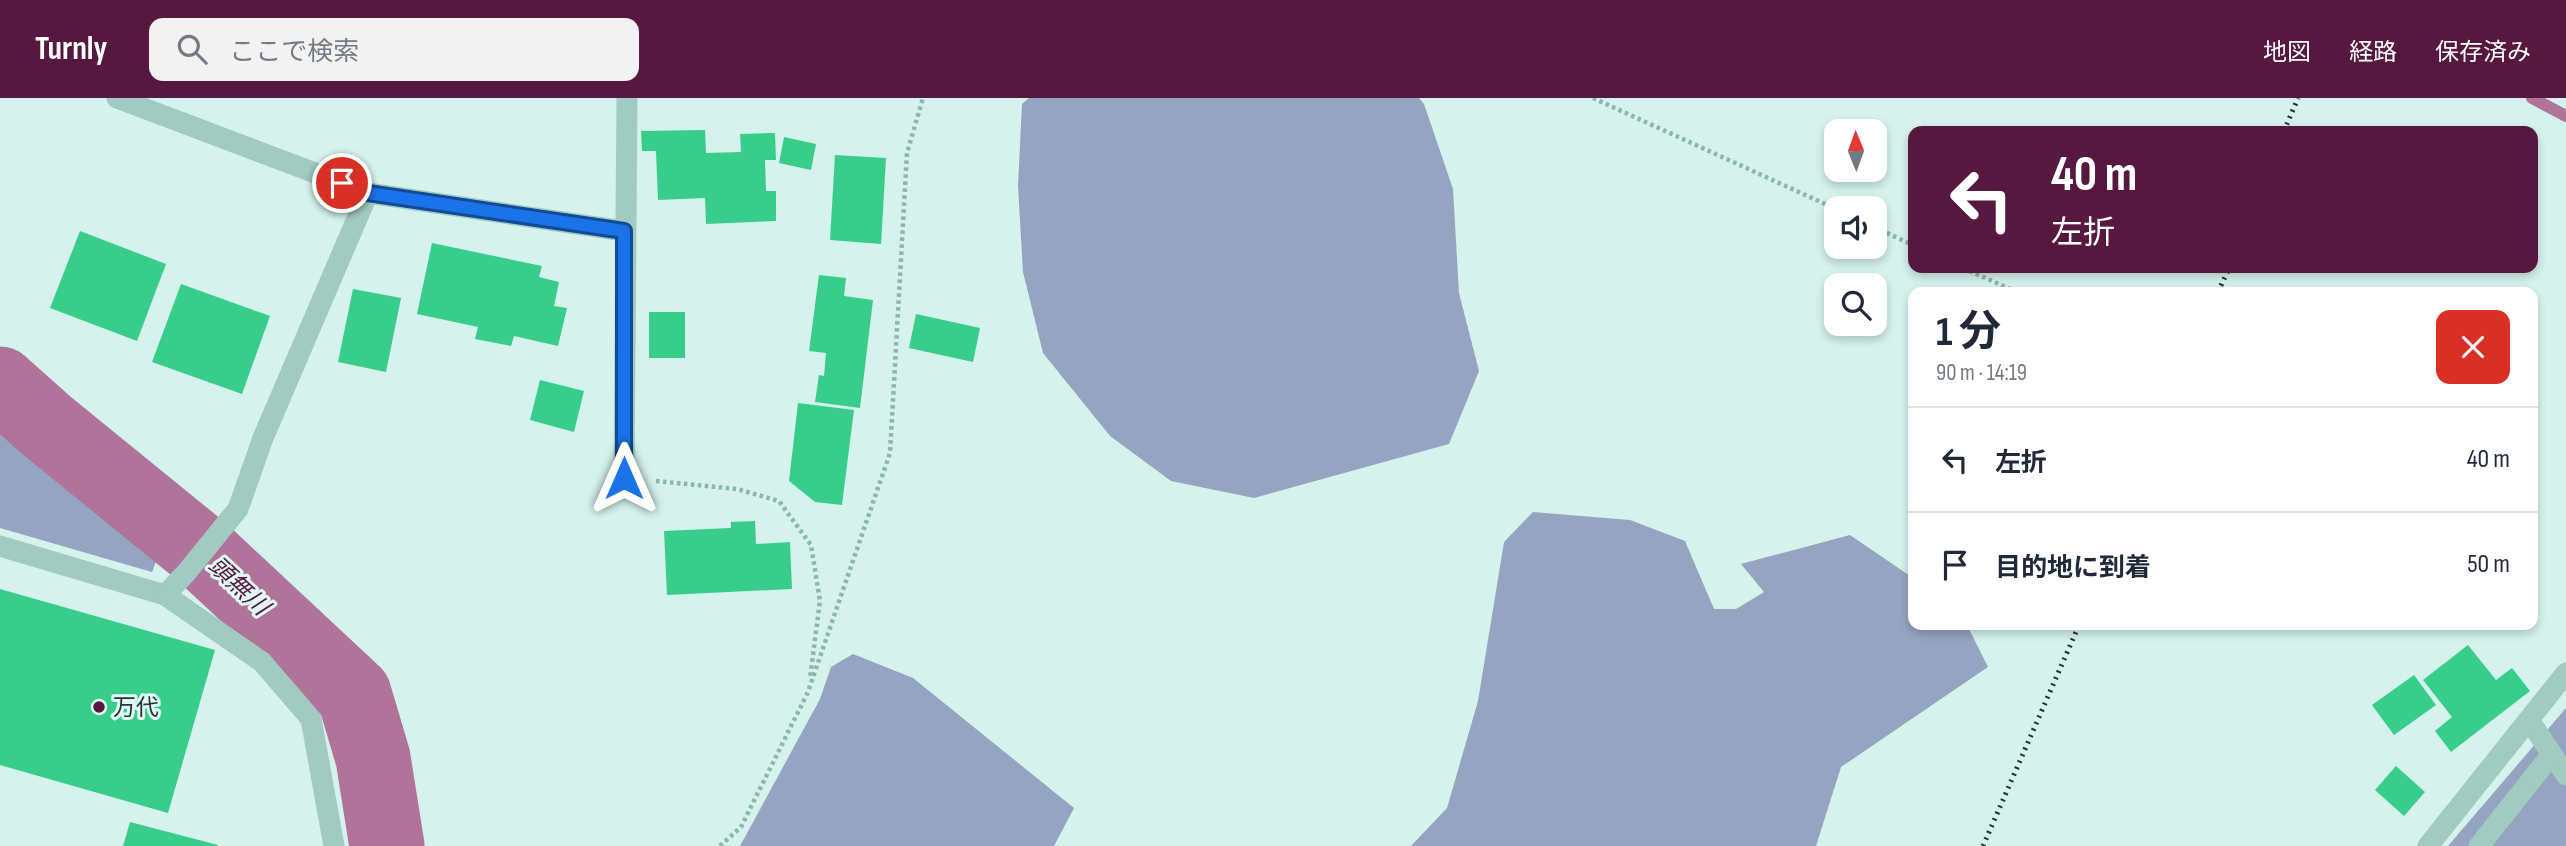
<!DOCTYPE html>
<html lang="ja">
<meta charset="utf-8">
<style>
body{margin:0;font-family:"Sofia Sans Condensed","Noto Sans JP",sans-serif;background:#f2f2f3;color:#1f2937;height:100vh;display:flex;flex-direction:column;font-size:26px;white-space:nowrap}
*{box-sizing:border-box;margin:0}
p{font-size:23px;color:#747a83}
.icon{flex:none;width:38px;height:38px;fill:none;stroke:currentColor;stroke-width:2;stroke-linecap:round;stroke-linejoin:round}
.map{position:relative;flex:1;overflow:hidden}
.drawer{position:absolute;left:1908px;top:189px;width:630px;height:343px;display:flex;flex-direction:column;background:#fff;border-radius:14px;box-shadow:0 4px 10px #0003}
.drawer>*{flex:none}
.hud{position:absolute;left:1908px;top:28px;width:630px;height:147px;border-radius:14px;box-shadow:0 4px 10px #0003;background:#57183f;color:#fff;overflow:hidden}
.needle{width:46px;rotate:359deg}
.fabs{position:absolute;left:1824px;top:21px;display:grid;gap:14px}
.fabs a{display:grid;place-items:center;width:63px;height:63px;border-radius:14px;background:#fff;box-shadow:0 4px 10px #0003;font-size:35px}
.pin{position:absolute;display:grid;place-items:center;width:60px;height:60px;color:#fff;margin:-30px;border:4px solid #fff;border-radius:50%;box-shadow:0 2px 7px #0007}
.me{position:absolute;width:77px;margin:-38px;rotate:0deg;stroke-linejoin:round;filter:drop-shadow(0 0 5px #0008)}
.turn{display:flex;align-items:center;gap:24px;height:147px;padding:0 28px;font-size:32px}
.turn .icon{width:91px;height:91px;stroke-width:2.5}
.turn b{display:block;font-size:49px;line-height:60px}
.round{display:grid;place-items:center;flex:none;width:74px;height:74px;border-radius:14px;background:#f2f2f3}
.head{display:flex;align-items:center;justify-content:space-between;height:119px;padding:0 28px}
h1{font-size:42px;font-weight:700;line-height:52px}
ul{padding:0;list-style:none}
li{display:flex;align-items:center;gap:21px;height:105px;padding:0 28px;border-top:2px solid #e0e1e3}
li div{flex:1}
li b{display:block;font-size:26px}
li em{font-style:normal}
header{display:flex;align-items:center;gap:42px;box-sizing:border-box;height:98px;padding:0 35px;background:#57183f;color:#fff}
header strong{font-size:33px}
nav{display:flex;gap:38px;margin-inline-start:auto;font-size:24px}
.search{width:490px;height:63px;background:#f2f2f3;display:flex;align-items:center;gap:18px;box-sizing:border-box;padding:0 24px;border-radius:14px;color:#747a83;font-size:26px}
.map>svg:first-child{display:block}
.green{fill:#95a4c1}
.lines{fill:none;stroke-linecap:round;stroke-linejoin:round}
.stream{stroke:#b0739a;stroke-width:12}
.river{stroke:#b0739a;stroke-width:75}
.building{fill:#38cd8b}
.path{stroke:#8bb6ab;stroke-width:4.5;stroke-dasharray:3.5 3.5;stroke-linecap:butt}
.minor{stroke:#a1cac1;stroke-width:21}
.rail{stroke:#24342e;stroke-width:5;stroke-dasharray:2 5;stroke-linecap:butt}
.route-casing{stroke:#114b97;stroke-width:18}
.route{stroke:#1a73e8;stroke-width:12}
.poi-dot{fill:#57183f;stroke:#e1faf6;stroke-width:2.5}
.labels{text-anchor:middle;stroke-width:6;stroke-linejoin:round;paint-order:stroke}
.poi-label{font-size:23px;fill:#24342e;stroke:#e1faf6;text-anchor:start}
.water-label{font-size:24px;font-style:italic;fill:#57183f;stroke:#e1faf6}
</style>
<header>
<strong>Turnly</strong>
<div class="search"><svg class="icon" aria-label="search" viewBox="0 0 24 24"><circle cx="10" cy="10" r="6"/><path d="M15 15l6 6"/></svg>ここで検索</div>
<nav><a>地図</a><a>経路</a><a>保存済み</a></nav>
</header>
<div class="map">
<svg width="2566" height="748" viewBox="0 0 2566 748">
<rect width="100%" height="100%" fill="#d5f2ed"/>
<!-- green -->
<g class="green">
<path d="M1029 0H1419L1424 6 1453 91 1459 195 1479 273 1449 346 1254 400 1171 383 1110 338 1043 255 1023 174 1018 88 1022 6Z"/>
<path d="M0 317 159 455 152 474 0 430Z"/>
<path d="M1533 414 1630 422 1685 443 1714 511H1736L1764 494 1741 466 1850 437 1913 480V527H1967L1988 569 1841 669 1816 748H1411L1447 710 1478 603 1504 444Z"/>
<path d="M853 556 913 580 1074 710 1054 748H740L820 601 831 569Z"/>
<path d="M2566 610V748H2448Z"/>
</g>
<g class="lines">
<!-- stream -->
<path class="stream" d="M2532 0 2566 18"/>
<!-- river -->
<path class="river" d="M0 286 46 327 202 454 354 596 373 660 387 748"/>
</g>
<!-- building -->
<g class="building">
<path d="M705 32 706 55 741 54 740 36 775 35 776 62H765L766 93H776V123L706 126 705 100 658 102 656 53H642L641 33Z"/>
<path d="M784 39 816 46 811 72 779 65Z"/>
<path d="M835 57 886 60 881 146 830 142Z"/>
<path d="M80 133 166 166 137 243 50 210Z"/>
<path d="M432 145 542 168 539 179 559 184 554 208 567 210 558 248 514 238 511 248 475 241 478 229 417 216Z"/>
<path d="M819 177 846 180 844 198 873 202 860 310 815 304 819 277 824 278 826 255 809 253Z"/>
<path d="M181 186 270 218 242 296 152 264Z"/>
<path d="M353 191 401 200 386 274 338 264Z"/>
<rect x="649" y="214" width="36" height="46"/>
<path d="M916 216 980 230 973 264 909 250Z"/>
<path d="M540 282 584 293 574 334 530 322Z"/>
<path d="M798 305 854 312 842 407 815 404 789 383Z"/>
<path d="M755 423 756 446 790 444 792 491 667 497 664 433 731 430V424Z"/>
<path d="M0 491 215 552 168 715 0 667Z"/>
<path d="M2468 547 2496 582 2512 570 2530 593 2451 654 2435 633 2452 619 2423 582Z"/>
<path d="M2414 577 2436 607 2394 637 2372 607Z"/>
<path d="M2396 668 2425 694 2404 718 2375 692Z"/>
<path d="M130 724 218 747V748H123Z"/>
</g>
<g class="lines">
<!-- path -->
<g class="path">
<path d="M1593 0 1836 111"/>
<path d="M1874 129 1913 147"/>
<path d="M1963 170 2017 194"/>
<path d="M656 383 737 391 779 403 811 447 820 503 810 580"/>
<path d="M809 591 890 355 907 55 923 0"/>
<path d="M720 748 741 729 809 592"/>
</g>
<!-- minor -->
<g class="minor">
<path d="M117 0 368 95 624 133"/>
<path d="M624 380 627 0"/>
<path d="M0 448 165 497 186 475 238 411 263 340 368 95"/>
<path d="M165 497 262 564 311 621 334 748"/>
<path d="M2529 622 2566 677"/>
<path d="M2428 748 2566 575"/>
<path d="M2479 748 2552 656"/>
</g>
<!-- rail -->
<g class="rail">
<path d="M2284 33 2298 0"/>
<path d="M2218 194 2229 170"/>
<path d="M1983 748 2079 527"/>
</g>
</g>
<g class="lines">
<defs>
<path id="route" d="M342 85 368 95 624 133V380"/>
</defs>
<!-- route casing -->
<use href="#route" class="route-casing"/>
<!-- route -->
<use href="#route" class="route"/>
</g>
<!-- markers -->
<circle class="poi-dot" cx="99" cy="609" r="7"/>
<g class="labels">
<!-- poi labels -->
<g class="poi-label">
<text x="113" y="617">万代</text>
</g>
<!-- water labels -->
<g class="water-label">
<text transform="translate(239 488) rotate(43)" y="8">頭無川</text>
</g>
</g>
</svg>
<div class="fabs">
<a><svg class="needle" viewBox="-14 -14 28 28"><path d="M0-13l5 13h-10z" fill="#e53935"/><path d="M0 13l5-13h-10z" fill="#747a83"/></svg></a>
<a><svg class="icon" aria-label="sound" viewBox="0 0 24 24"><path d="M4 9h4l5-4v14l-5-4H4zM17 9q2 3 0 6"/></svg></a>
<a><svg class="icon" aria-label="search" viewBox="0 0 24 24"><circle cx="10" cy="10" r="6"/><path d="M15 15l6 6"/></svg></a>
</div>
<div class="pin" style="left:342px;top:85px;background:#d93025"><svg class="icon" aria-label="arrive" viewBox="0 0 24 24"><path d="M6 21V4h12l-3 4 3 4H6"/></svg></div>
<svg class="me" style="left:624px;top:380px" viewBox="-20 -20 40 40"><path d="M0-17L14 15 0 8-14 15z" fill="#1a73e8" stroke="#fff" stroke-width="4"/></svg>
<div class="hud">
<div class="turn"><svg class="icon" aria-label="left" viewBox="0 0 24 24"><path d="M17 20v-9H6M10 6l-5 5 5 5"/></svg><div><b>40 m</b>左折</div></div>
</div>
<section class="drawer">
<div class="head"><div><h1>1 分</h1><p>90 m · 14:19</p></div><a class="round" style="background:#d93025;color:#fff"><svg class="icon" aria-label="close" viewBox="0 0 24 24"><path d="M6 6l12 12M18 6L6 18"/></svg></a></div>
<ul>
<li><svg class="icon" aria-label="left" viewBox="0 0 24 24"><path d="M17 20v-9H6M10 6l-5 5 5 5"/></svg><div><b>左折</b></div><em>40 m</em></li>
<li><svg class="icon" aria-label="arrive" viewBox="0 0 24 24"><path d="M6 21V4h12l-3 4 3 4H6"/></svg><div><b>目的地に到着</b></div><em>50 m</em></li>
</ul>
</section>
</div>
